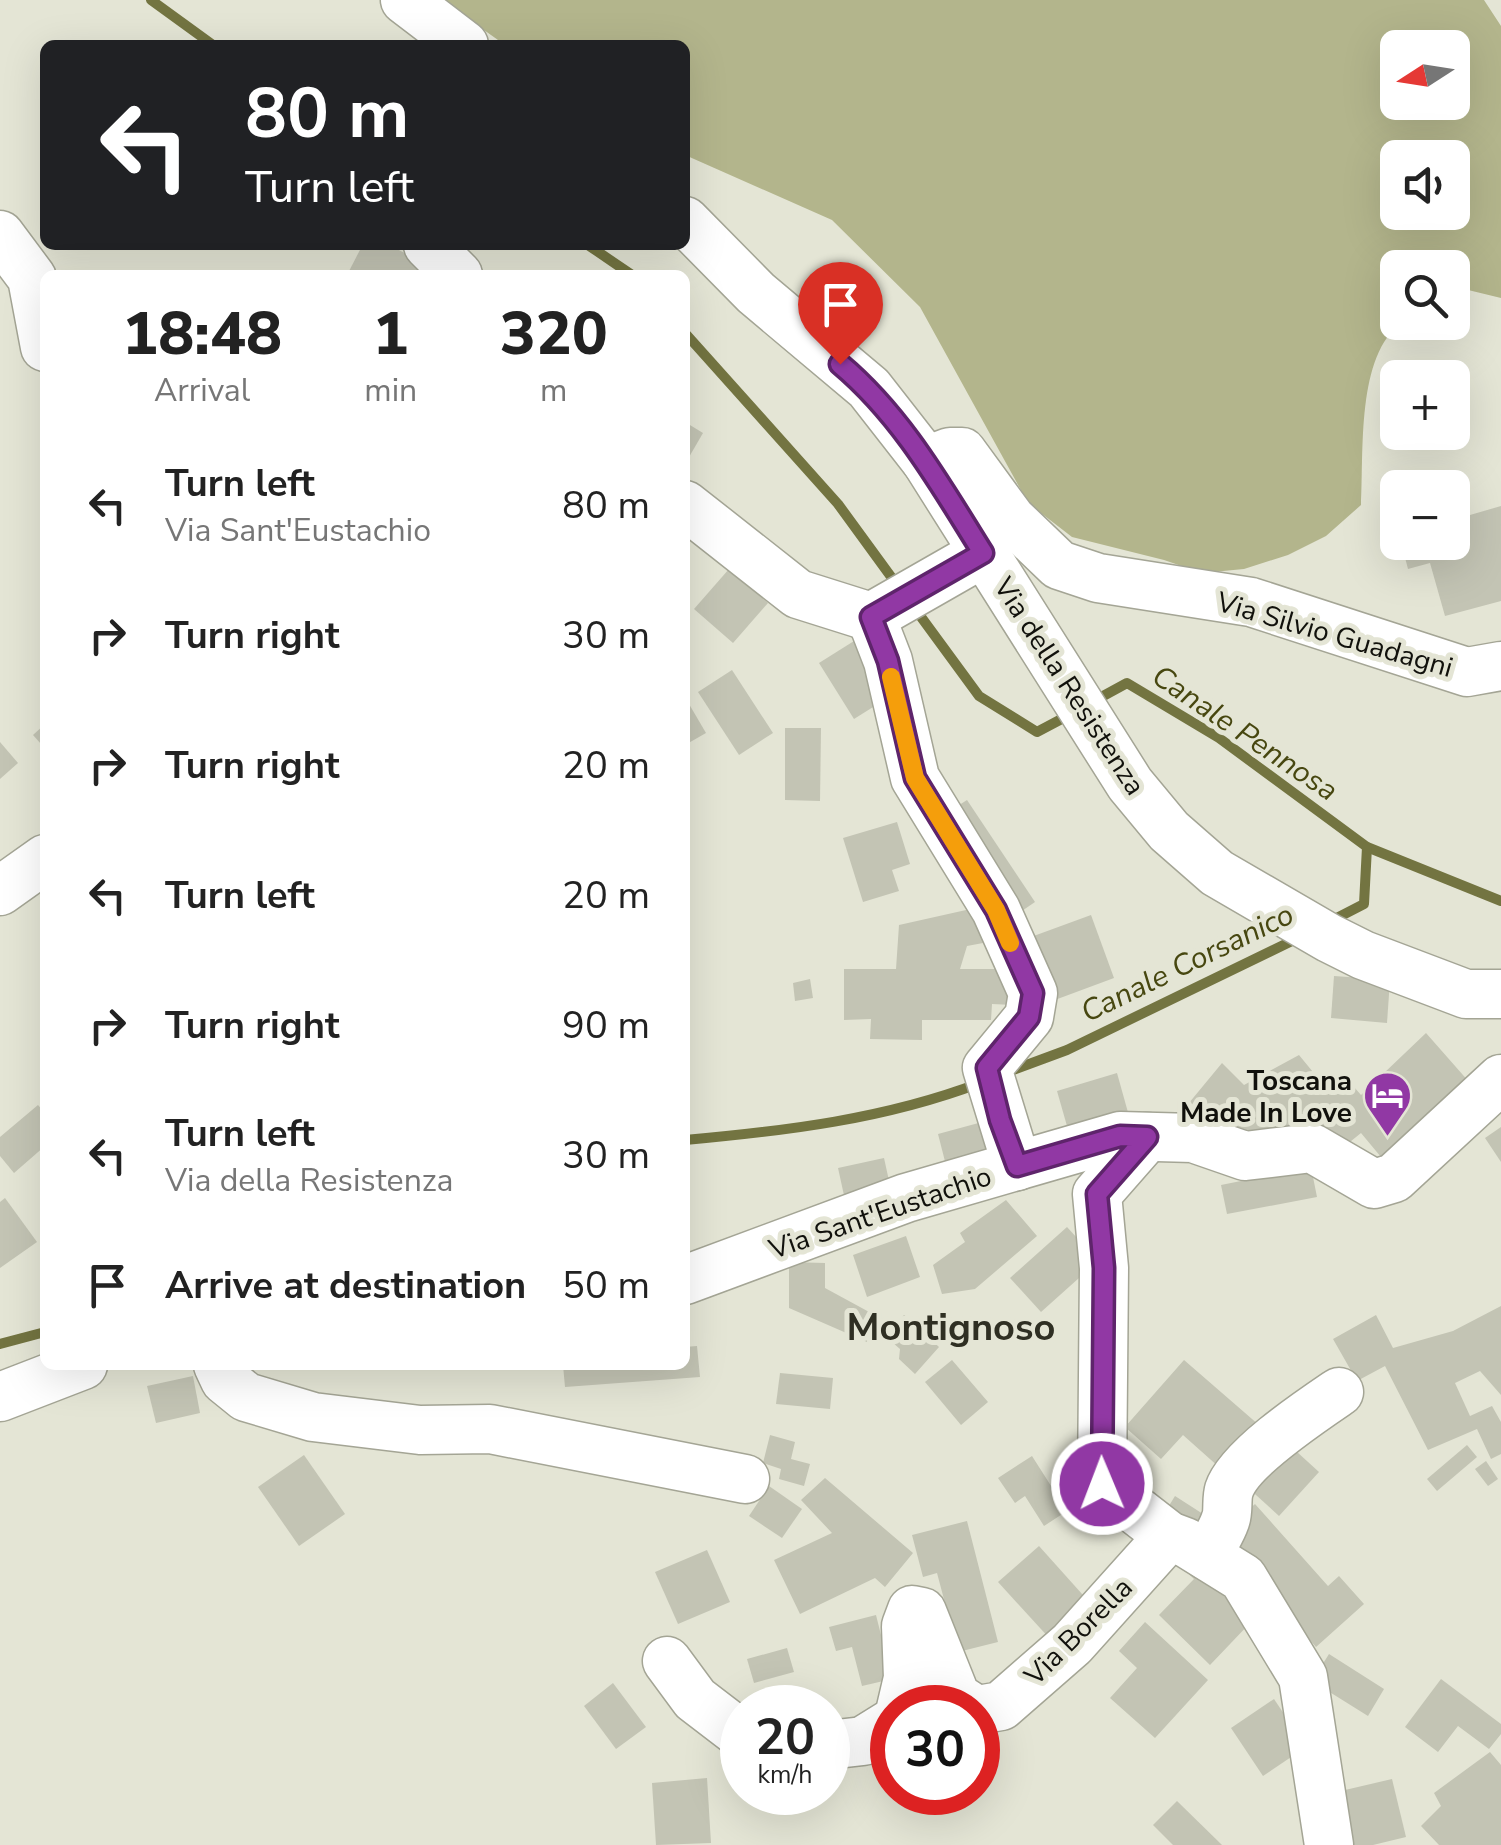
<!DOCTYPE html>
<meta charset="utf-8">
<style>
body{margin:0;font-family:"Nunito Sans",sans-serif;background:#f2f2f2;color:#222;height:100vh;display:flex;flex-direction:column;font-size:38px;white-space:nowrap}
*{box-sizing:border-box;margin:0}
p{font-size:32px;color:#767676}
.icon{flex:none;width:55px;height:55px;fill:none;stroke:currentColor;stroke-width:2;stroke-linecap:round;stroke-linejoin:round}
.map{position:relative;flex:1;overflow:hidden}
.sheet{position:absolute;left:40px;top:270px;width:650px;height:1100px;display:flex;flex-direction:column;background:#fff;border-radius:15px;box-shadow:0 10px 40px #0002}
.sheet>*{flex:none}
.hud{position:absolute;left:40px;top:40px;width:650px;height:210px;border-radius:15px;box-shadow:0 10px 40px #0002;background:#202124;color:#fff;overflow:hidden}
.needle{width:65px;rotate:258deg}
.tools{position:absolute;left:1380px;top:30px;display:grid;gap:20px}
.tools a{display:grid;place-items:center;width:90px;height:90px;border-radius:15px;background:#fff;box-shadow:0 10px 40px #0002;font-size:50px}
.speed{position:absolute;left:720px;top:1685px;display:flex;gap:20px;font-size:50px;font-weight:700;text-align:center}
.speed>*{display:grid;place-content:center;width:130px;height:130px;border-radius:50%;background:#fff;box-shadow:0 10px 40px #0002;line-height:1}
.speed small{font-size:25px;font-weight:400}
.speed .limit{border:15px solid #d22;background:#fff;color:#111}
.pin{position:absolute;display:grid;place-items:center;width:85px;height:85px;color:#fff;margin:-102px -42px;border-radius:50% 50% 50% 0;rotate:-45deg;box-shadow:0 0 10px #0007}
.pin .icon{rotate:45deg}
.me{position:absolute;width:110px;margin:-55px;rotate:359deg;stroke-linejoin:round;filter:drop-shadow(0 0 8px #0008)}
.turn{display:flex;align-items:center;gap:35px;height:210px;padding:0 40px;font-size:45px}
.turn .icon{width:130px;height:130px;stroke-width:2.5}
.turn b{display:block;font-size:70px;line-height:85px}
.eta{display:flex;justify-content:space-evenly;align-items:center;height:170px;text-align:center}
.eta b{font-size:60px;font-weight:800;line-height:70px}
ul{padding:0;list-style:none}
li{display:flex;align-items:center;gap:30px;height:130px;padding:0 40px}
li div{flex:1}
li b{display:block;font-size:38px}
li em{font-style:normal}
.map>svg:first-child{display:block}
.green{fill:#b3b58c;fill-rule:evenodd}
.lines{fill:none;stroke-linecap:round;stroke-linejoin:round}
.stream{stroke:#737441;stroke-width:10}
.building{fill:#c3c4b4}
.minor-casing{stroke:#a4a595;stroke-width:51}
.minor{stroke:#fff;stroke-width:48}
.route-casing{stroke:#5e246b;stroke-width:25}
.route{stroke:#9138a4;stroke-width:18}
.slow{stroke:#f59e0b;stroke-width:18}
.labels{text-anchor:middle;stroke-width:10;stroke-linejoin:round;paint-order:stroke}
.street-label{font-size:28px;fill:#11110c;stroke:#e4e5d5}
.poi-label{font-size:28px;font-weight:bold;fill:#11110c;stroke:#e4e5d5;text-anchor:end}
.water-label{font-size:30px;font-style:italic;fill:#474710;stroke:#e4e5d5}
.district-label{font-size:38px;font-weight:bold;fill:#2f2f23;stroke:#e4e5d5}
</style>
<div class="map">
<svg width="1501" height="1845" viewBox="0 0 1501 1845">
<rect width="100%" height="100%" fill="#e4e5d5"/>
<!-- green -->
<path class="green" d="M442 0H1484L1501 26V298L1464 289 1453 295 1452 268H1398V322L1402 323C1356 354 1364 453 1361 505L1326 536 1288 555 1244 569 1202 573 1164 560 1072 537 1028 503 920 307 832 220 685 155V45H505ZM1398 48H1452V102H1398ZM1398 158H1452V212H1398Z"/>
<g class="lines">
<!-- stream -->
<g class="stream">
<path d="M151 0 213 45"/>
<path d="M588 245 632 275"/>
<path d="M685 333 838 504 900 589"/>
<path d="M913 606 979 696 1037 732 1071 714"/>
<path d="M1094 701 1127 683 1219 738 1367 847 1501 901"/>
<path d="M1331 921 1364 904 1367 847"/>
<path d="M1005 1073 1067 1050 1298 938"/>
<path d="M685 1140C786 1131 885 1119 980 1083"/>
<path d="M0 1344 45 1332"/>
</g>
</g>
<!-- building -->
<g class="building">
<path d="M362 246 397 249 446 275H347Z"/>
<path d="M685 422 703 433 685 464Z"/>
<path d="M1466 501 1470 515 1501 506V601L1445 616 1430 563 1408 569 1401 542H1452V505Z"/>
<path d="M729 569 768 603 733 643 694 609Z"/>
<path d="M854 641 889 697 854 719 819 663Z"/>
<path d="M732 670 773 733 739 755 698 692Z"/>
<path d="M689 704 706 733 685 745V706Z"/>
<path d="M45 724V740L41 744 33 735Z"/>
<path d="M785 728H821L820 801 785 800Z"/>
<path d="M0 742 18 763 0 779Z"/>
<path d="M967 800 1035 902 1007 921 939 818Z"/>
<path d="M897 822 910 864 892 870 899 891 863 902 843 838Z"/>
<path d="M975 908 983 943 967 946 960 969H1009L1014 1005 992 1004 991 1020H922V1040L870 1039 871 1019 844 1020V969H896L899 925Z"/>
<path d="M1091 915 1114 978 1044 1004 1020 941Z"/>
<path d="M1334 976 1390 980 1387 1023 1331 1018Z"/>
<path d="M810 979 813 998 795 1001 793 983Z"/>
<path d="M1426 1033 1470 1083 1386 1163 1361 1133 1340 1150 1318 1126 1290 1140 1248 1150 1184 1109 1222 1063 1244 1085 1299 1055 1331 1094 1348 1080 1361 1095Z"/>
<path d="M1117 1073 1129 1116 1069 1133 1057 1091Z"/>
<path d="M38 1105 45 1113V1146L14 1173 0 1156V1137Z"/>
<path d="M997 1118 1009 1161 949 1177 938 1134Z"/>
<path d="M1501 1127V1162L1485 1138Z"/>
<path d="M1308 1152 1317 1197 1227 1214 1221 1185 1276 1174Z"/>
<path d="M884 1158 891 1190 845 1200 838 1168Z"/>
<path d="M5 1198 37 1242 0 1268V1202Z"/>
<path d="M1006 1200 1037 1236 975 1289 942 1294 933 1265 965 1242 960 1233Z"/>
<path d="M1067 1227 1098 1261 1041 1312 1010 1278Z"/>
<path d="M906 1236 920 1277 867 1297 853 1255Z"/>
<path d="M789 1262 825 1263V1288L871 1313 867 1342 789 1308Z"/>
<path d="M1501 1306V1395L1480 1371 1455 1383 1470 1416 1492 1406 1501 1422V1454L1491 1459 1477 1429 1428 1450 1385 1366 1357 1381 1333 1339 1376 1315 1393 1348 1453 1331Z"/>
<path d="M904 1315 939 1347 915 1374 899 1359 900 1349 885 1336Z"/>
<path d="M697 1346 700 1377 565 1387 563 1365H685V1347Z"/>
<path d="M952 1360 988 1402 961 1425 925 1382Z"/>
<path d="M1184 1360 1267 1432 1229 1476 1183 1435 1161 1459 1125 1427Z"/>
<path d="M780 1373 833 1378 830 1409 776 1404Z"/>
<path d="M193 1376 200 1413 156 1423 147 1386Z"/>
<path d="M770 1435 795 1442 791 1459 810 1464 804 1486 779 1479 781 1469 763 1463Z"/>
<path d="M1285 1441 1319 1472 1279 1516 1245 1485Z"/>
<path d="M1467 1445 1477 1457 1437 1491 1427 1479Z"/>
<path d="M304 1455 345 1514 299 1546 258 1487Z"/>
<path d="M1032 1456 1067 1511 1044 1526 1025 1496 1015 1503 998 1478Z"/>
<path d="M1486 1461 1498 1479 1488 1486 1475 1469Z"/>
<path d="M825 1478 913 1553 885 1587 875 1578 800 1614 774 1560 832 1533 801 1500Z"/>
<path d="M769 1486 802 1509 782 1538 749 1516Z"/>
<path d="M1175 1496 1217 1523 1201 1548 1159 1522Z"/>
<path d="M1255 1504 1328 1586 1339 1576 1364 1604 1316 1647 1219 1536Z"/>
<path d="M967 1521 998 1642 958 1652 937 1573 923 1577 912 1535Z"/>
<path d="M1039 1546 1091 1604 1051 1640 998 1582Z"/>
<path d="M707 1550 730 1602 678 1624 655 1572Z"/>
<path d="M1174 1560 1235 1582 1224 1596 1251 1622 1210 1665 1159 1615 1194 1579Z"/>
<path d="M876 1615 892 1679 862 1686 852 1647 836 1651 829 1627Z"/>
<path d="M1145 1622 1208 1680 1155 1738 1110 1698 1137 1668 1119 1651Z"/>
<path d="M787 1648 794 1672 754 1683 747 1659Z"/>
<path d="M1329 1654 1384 1689 1368 1716 1312 1681Z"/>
<path d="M1441 1679 1501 1724V1734L1489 1749 1458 1726 1438 1752 1405 1727Z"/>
<path d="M613 1683 646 1727 616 1749 584 1706Z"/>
<path d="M1274 1699 1306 1747 1263 1776 1231 1728Z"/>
<path d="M1490 1752 1501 1765V1845H1439L1421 1826 1441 1806 1434 1793Z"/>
<path d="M707 1778 711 1843 656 1845 652 1783Z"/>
<path d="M1392 1779 1406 1837 1373 1845H1340L1328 1794Z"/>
<path d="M1177 1801 1222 1845H1173L1153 1825Z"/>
</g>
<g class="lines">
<defs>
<g id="minor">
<path d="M405 0 464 45"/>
<path d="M685 221 756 293 869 388 926 461 1130 784 1169 831 1217 873 1329 938 1363 955 1466 994H1501"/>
<path d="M0 235 32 278 45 347"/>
<path d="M428 245 458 275"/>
<path d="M926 461 950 452H962L1011 519 1059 565 1098 578 1251 602 1467 672 1501 666"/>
<path d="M685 505 798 594 871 617 983 553"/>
<path d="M871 617 888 661 915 778 996 910 1033 993 1029 1017 987 1068 1017 1166"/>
<path d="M0 891 45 859"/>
<path d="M1147 1137 1097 1194 1104 1268 1102 1484 1169 1536 1185 1542 1243 1578 1303 1677 1329 1845"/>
<path d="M685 1280 906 1198 1120 1136 1193 1138 1245 1156 1312 1148 1374 1184 1394 1178 1501 1079"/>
<path d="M218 1365 225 1380 246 1397 313 1417 420 1430 490 1429 745 1479"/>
<path d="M0 1397 83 1365"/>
<path d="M1208 1556C1213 1543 1221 1533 1225 1521 1229 1512 1226 1500 1229 1490 1239 1459 1311 1411 1339 1392"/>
<path d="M667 1661 695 1699 742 1735"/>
<path d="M901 1708 908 1678 906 1626 912 1610 922 1612 956 1697 973 1708"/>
<path d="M978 1710 1001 1706 1072 1644 1169 1536"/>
<path d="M828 1745 863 1741 892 1723"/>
</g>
</defs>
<!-- minor casing -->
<use href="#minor" class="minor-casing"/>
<!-- minor -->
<use href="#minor" class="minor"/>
</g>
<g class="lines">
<defs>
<path id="route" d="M840 364C902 416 941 486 983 553L871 617 888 661 915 778 996 910 1033 993 1029 1017 987 1068 1000 1120 1017 1166 1120 1136 1147 1137 1097 1194 1104 1268 1102 1484"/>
</defs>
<!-- route casing -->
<use href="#route" class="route-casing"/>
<!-- route -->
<use href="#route" class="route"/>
<!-- slow -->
<path class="slow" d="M891 677 915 778 996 910 1010 943"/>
</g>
<!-- icons -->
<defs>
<symbol id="hotel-pin" viewBox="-11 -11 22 30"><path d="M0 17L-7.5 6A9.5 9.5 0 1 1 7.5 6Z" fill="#9138a4" stroke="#e4e5d5"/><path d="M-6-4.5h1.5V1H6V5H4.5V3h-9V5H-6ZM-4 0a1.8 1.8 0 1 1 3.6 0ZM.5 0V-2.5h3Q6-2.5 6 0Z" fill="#fff"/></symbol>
</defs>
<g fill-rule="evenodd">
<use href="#hotel-pin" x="1360" y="1068" width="55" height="75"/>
</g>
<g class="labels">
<!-- street labels -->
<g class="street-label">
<text transform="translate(1335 634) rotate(16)" y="10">Via Silvio Guadagni</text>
<text transform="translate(1070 686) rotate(57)" y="10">Via della Resistenza</text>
<text transform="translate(880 1212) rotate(-19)" y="10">Via Sant'Eustachio</text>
<text transform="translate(1078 1631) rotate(-45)" y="10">Via Borella</text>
</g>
<!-- poi labels -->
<g class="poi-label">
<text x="1352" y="1090">Toscana<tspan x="1352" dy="32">Made In Love</tspan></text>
</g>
<!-- water labels -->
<g class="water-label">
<text transform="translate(1245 733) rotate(34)" y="10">Canale Pennosa</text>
<text transform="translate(1187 963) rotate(-26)" y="10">Canale Corsanico</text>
</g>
<!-- district labels -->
<g class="district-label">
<text x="951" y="1340">Montignoso</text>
</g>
</g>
</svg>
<div class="tools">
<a><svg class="needle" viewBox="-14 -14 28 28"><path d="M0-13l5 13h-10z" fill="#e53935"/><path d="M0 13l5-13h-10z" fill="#767676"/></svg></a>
<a><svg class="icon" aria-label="sound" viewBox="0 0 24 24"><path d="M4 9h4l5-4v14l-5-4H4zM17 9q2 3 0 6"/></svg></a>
<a><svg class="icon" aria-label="search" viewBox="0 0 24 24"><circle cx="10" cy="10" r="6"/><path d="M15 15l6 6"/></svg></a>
<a>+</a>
<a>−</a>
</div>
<div class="speed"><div>20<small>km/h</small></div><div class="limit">30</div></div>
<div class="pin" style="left:840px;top:364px;background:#d93025"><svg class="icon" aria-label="arrive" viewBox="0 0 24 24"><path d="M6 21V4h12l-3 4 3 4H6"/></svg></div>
<svg class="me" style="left:1102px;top:1484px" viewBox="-20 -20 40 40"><circle r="17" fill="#9138a4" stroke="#fff" stroke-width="3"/><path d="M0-11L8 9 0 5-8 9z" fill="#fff"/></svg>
<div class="hud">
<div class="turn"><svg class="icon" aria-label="left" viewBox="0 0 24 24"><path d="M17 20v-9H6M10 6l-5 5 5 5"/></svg><div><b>80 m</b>Turn left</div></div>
</div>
<section class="sheet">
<div class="eta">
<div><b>18:48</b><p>Arrival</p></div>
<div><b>1</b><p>min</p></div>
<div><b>320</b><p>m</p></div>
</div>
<ul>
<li><svg class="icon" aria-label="left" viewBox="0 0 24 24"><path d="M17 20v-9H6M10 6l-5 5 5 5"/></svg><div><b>Turn left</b><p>Via Sant'Eustachio</p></div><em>80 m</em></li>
<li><svg class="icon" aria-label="right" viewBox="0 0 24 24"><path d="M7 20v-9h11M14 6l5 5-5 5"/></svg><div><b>Turn right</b></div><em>30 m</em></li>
<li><svg class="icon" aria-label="right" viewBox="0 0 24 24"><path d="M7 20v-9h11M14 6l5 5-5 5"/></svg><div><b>Turn right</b></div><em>20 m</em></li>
<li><svg class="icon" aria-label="left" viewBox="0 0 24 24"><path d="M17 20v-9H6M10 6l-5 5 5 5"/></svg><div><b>Turn left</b></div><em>20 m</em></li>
<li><svg class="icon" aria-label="right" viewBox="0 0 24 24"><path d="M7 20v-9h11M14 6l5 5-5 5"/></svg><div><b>Turn right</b></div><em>90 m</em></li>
<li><svg class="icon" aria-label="left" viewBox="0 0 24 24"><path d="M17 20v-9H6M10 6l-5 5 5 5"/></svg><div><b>Turn left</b><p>Via della Resistenza</p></div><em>30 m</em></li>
<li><svg class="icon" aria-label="arrive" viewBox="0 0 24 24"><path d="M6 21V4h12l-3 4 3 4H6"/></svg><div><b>Arrive at destination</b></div><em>50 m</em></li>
</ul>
</section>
</div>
